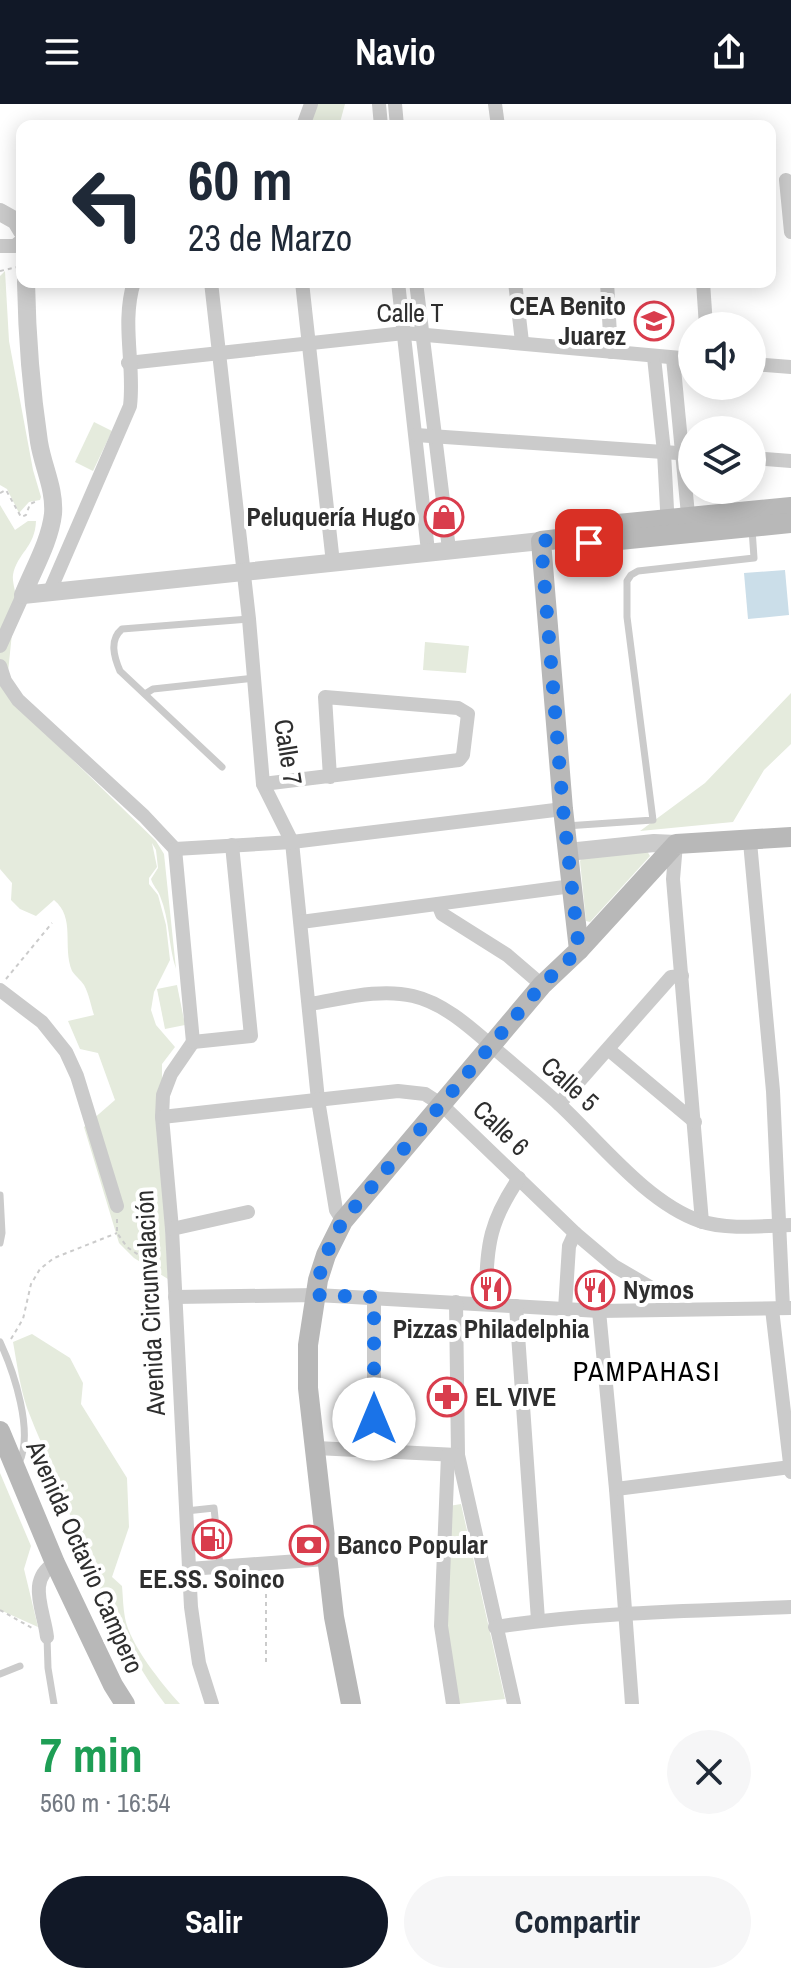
<!DOCTYPE html>
<html lang="es">
<meta charset="utf-8">
<style>
body{margin:0;font-family:"Archivo Narrow",sans-serif;background:#f6f6f7;color:#1f2937;height:100vh;display:flex;flex-direction:column;font-size:30px;white-space:nowrap}
*{box-sizing:border-box;margin:0}
p{font-size:26px;color:#747a83}
.icon{flex:none;width:44px;height:44px;fill:none;stroke:currentColor;stroke-width:2;stroke-linecap:round;stroke-linejoin:round}
.map{position:relative;height:1600px;overflow:hidden}
.details{display:flex;flex-direction:column;background:#fff;flex:1}
.details>*{flex:none}
.hud{position:absolute;left:16px;top:16px;width:760px;height:168px;border-radius:16px;box-shadow:0 4px 20px #0003;background:#fff;color:#1f2937;overflow:hidden}
.controls{position:absolute;left:678px;top:208px;display:grid;gap:16px}
.controls a{display:grid;place-items:center;width:88px;height:88px;border-radius:50%;background:#fff;box-shadow:0 4px 20px #0003;font-size:40px}
.pin{position:absolute;display:grid;place-items:center;width:68px;height:68px;color:#fff;margin:-34px;border-radius:16px;box-shadow:0 4px 12px #0006}
.me{position:absolute;width:88px;margin:-44px;rotate:0deg;stroke-linejoin:round;filter:drop-shadow(0 0 6px #0008)}
.turn{display:flex;align-items:center;gap:28px;height:168px;padding:0 40px;font-size:36px}
.turn .icon{width:104px;height:104px;stroke-width:2.5}
.turn b{display:block;font-size:56px;line-height:68px}
.round{display:grid;place-items:center;flex:none;width:84px;height:84px;border-radius:42px;background:#f6f6f7}
.head{display:flex;align-items:center;justify-content:space-between;height:136px;padding:0 40px}
h1{font-size:48px;font-weight:700;line-height:60px;color:#1e9e55}
.primary-button{display:flex;gap:16px;margin-top:auto;padding:16px 40px}
.primary-button a{flex:1;height:92px;border-radius:48px;background:#111827;color:#fff;font-size:32px;font-weight:700;line-height:92px;text-align:center}
.primary-button a+a{background:#f6f6f7;color:#1f2937}
header{display:flex;justify-content:space-between;align-items:center;height:104px;padding:0 40px;background:#111827;color:#fff;font-size:36px;font-weight:700}
.map>svg:first-child{display:block}
.green{fill:#e5ebdd}
.water{fill:#cbdee9}
.lines{fill:none;stroke-linecap:round;stroke-linejoin:round}
.path{stroke:#cbcbcb;stroke-width:2;stroke-dasharray:4 4;stroke-linecap:butt}
.service{stroke:#cbcbcb;stroke-width:7}
.minor{stroke:#cbcbcb;stroke-width:14}
.tertiary{stroke:#cbcbcb;stroke-width:18}
.secondary{stroke:#b8b8b8;stroke-width:20}
.route{stroke:#1a73e8;stroke-width:14;stroke-dasharray:0 25.2}
.labels{text-anchor:middle;stroke-width:8;stroke-linejoin:round;paint-order:stroke}
.poi-label{font-size:26px;font-weight:bold;fill:#2e2e2e;stroke:#fff;text-anchor:start}
.street-label{font-size:26px;fill:#2e2e2e;stroke:#fff}
.neighbourhood-label{font-size:28px;letter-spacing:2px;fill:#000;stroke:#fff}
</style>
<header><svg class="icon" aria-label="menu" viewBox="0 0 24 24"><path d="M4 6h16M4 12h16M4 18h16"/></svg>Navio<svg class="icon" aria-label="share" viewBox="0 0 24 24"><path d="M12 15V3M7 8l5-5 5 5M5 13v7h14v-7"/></svg></header>
<div class="map">
<svg width="791" height="1600" viewBox="0 0 791 1600">
<rect width="100%" height="100%" fill="#fff"/>
<!-- green -->
<g class="green">
<path d="M317 0H345L339 22H309Z"/>
<path d="M5 167 9 237 33 366 41 393 40 396 29 398 19 409 7 385 0 381V172Z"/>
<path d="M94 318 112 327 93 367 75 358Z"/>
<path d="M0 401 15 426 28 417H36C35 444 17 449 13 471 12 478 16 489 17 497L0 530Z"/>
<path d="M14 510 7 578 40 624 156 737 164 750 176 865C168 841 170 816 160 792 158 786 153 782 151 775L158 764 156 746 152 739 157 763 149 774V780L158 791 166 821 170 856 154 888 151 906 156 921 175 943 162 960V1056L168 1175 134 1154 119 1139 84 1023 115 996 98 949 80 945 68 917 94 911C91 902 89 890 84 881 81 876 75 872 72 867 62 842 76 814 54 796L36 812 20 805 11 796 12 779 0 765V540Z"/>
<path d="M425 538 469 542 466 569 423 566Z"/>
<path d="M791 589V640L764 666 733 718 640 727 705 679Z"/>
<path d="M647 747 650 752 590 818 586 817 580 757 583 753Z"/>
<path d="M177 881 185 921 165 925 157 885Z"/>
<path d="M32 1230 70 1254 83 1279 81 1300 127 1374 129 1423 112 1473 122 1482C123 1493 123 1504 125 1514 130 1541 162 1580 180 1600H165C117 1536 88 1459 60 1384 50 1357 37 1331 27 1304 20 1283 17 1260 13 1238Z"/>
<path d="M0 1369 31 1442 24 1465 38 1523 0 1506Z"/>
<path d="M461 1400 505 1595 458 1600 445 1516 449 1402Z"/>
</g>
<!-- water -->
<path class="water" d="M785 466 789 511 748 515 744 469Z"/>
<g class="lines">
<!-- path -->
<g class="path">
<path d="M0 167 22 162"/>
<path d="M0 389 6 386 21 413 26 411 30 400 37 397"/>
<path d="M6 875 52 819"/>
<path d="M117 1115V1129L127 1143 159 1165"/>
<path d="M11 1235 23 1215 31 1180 40 1165 54 1154 117 1129"/>
<path d="M266 1474V1558"/>
<path d="M0 1506 32 1524"/>
</g>
<!-- service -->
<g class="service">
<path d="M145 590 153 585 255 574"/>
<path d="M222 663 120 567C114 553 109 536 122 525L249 515"/>
<path d="M566 722 653 716 627 513V477L631 471 638 467 754 454 752 425"/>
<path d="M0 1091 2 1129 0 1139"/>
<path d="M0 1238C14 1268 34 1328 19 1359"/>
<path d="M186 1407 214 1404 220 1462"/>
<path d="M47 1533 48 1564 54 1600"/>
<path d="M0 1570 20 1562"/>
</g>
<!-- minor -->
<g class="minor">
<path d="M379 0 381 22"/>
<path d="M395 0 397 22"/>
<path d="M495 0 498 22"/>
<path d="M303 22 311 0"/>
<path d="M786 76 791 128"/>
<path d="M0 142H15L21 137"/>
<path d="M211 178 249 515 263 680 292 738 318 996 336 1106 343 1117"/>
<path d="M302 178 333 459"/>
<path d="M398 178 428 447"/>
<path d="M416 178 449 445"/>
<path d="M515 178 522 238"/>
<path d="M607 178 611 248"/>
<path d="M703 178 706 222"/>
<path d="M654 253 664 348 668 424"/>
<path d="M673 254 689 421"/>
<path d="M128 259 404 229 692 255"/>
<path d="M752 260 791 263"/>
<path d="M416 331 692 350"/>
<path d="M752 354 791 357"/>
<path d="M49 489 130 302C135 261 121 219 134 178"/>
<path d="M0 542 23 491"/>
<path d="M0 562 5 577 18 596 144 712 175 745 193 938"/>
<path d="M263 680 459 656 463 651 468 610 458 604 325 593 330 673"/>
<path d="M750 738 773 987 783 1204"/>
<path d="M676 740 673 775 702 1118"/>
<path d="M175 745 292 738 563 705"/>
<path d="M438 800 442 810 507 851 542 881"/>
<path d="M301 818 572 782"/>
<path d="M0 886 42 918 66 948 77 972 117 1102"/>
<path d="M309 900C342 895 379 884 413 892 444 899 471 924 494 944 516 963 538 981 559 1000 599 1037 647 1099 700 1117 726 1126 763 1122 791 1121"/>
<path d="M193 938 171 970 163 991 162 1013 172 1125 191 1503 199 1559 212 1600"/>
<path d="M193 938 251 932 232 741"/>
<path d="M609 946 695 1018"/>
<path d="M559 1000 671 873 682 872"/>
<path d="M162 1013 398 987 425 990 442 1001 575 1129 614 1162 655 1186 661 1191 664 1205"/>
<path d="M172 1125 248 1108"/>
<path d="M175 1193 317 1191 599 1207 791 1204"/>
<path d="M374 1193V1346"/>
<path d="M456 1198 458 1351 514 1600"/>
<path d="M485 1200C488 1143 486 1123 519 1074"/>
<path d="M516 1202 538 1516"/>
<path d="M565 1205 569 1142 575 1129"/>
<path d="M772 1205 791 1368"/>
<path d="M599 1207 616 1385 632 1600"/>
<path d="M316 1344 457 1351"/>
<path d="M448 1351 441 1522 453 1600"/>
<path d="M616 1385 791 1363"/>
<path d="M189 1465 326 1455"/>
<path d="M495 1523C593 1508 692 1507 791 1503"/>
<path d="M47 1533C44 1506 26 1476 55 1459"/>
</g>
<!-- tertiary -->
<g class="tertiary">
<path d="M0 108 16 117 22 127"/>
<path d="M26 178C27 232 31 285 39 338 43 363 55 385 53 410 50 437 33 466 23 491L541 437"/>
<path d="M568 748 654 739 676 740"/>
</g>
<!-- secondary -->
<g class="secondary">
<path d="M562 433 587 423 791 403"/>
<path d="M579 846 676 740 791 733"/>
<path d="M0 1327 55 1459 113 1581 125 1600"/>
<path d="M351 1600 334 1513 308 1284V1241L318 1176 326 1151 343 1117 542 881 579 846 563 705 541 437 558 435 589 439 791 419"/>
</g>
</g>
<g class="lines">
<!-- route -->
<path class="route" d="M374 1315V1193L317 1191C318 1164 330 1140 343 1117L542 881 579 846 563 705 541 437 558 435 589 439"/>
</g>
<!-- icons -->
<defs>
<symbol id="school-ring" viewBox="-11 -11 22 22"><circle r="9.5" fill="#fff" stroke="#d93d4d" stroke-width="1.5"/><path d="M0-5L7-2L0 1L-7-2ZM-4 1L0 2.5L4 1V4Q0 6-4 4Z" fill="#d93d4d"/></symbol>
<symbol id="shop-ring" viewBox="-11 -11 22 22"><circle r="9.5" fill="#fff" stroke="#d93d4d" stroke-width="1.5"/><path d="M-5-2.5h2.3a2.7 3.5 0 0 1 5.4 0H5L5.5 6h-11ZM-1.5-2.5h3a1.5 2.3 0 0 0-3 0Z" fill="#d93d4d"/></symbol>
<symbol id="restaurant-ring" viewBox="-11 -11 22 22"><circle r="9.5" fill="#fff" stroke="#d93d4d" stroke-width="1.5"/><path d="M-5-6h1v4h1v-4h1v4h1v-4h1v5L-1.5 .5V6h-2V.5L-5-1ZM5-6V6H3V1.5H1.5Q1.5-4 5-6Z" fill="#d93d4d"/></symbol>
<symbol id="pharmacy-ring" viewBox="-11 -11 22 22"><circle r="9.5" fill="#fff" stroke="#d93d4d" stroke-width="1.5"/><path d="M-2-6h4v4h4v4h-4v4h-4v-4h-4v-4h4Z" fill="#d93d4d"/></symbol>
<symbol id="fuel-ring" viewBox="-11 -11 22 22"><circle r="9.5" fill="#fff" stroke="#d93d4d" stroke-width="1.5"/><path d="M-5.5-6h7V0h2V4h1.3V-2.5L3-4.5l.8-.8L6-3V5H2.5V1h-1V6h-7ZM-4.2-4.7v3.2H.2V-4.7Z" fill="#d93d4d"/></symbol>
<symbol id="bank-ring" viewBox="-11 -11 22 22"><circle r="9.5" fill="#fff" stroke="#d93d4d" stroke-width="1.5"/><path d="M-6-4H6V4H-6ZM0-2.3a2.3 2.3 0 1 0 0 4.6a2.3 2.3 0 1 0 0-4.6Z" fill="#d93d4d"/></symbol>
</defs>
<g fill-rule="evenodd">
<use href="#school-ring" x="632" y="195" width="44" height="44"/>
<use href="#shop-ring" x="422" y="391" width="44" height="44"/>
<use href="#restaurant-ring" x="469" y="1163" width="44" height="44"/>
<use href="#restaurant-ring" x="573" y="1164" width="44" height="44"/>
<use href="#pharmacy-ring" x="425" y="1271" width="44" height="44"/>
<use href="#fuel-ring" x="190" y="1413" width="44" height="44"/>
<use href="#bank-ring" x="287" y="1419" width="44" height="44"/>
</g>
<g class="labels">
<!-- poi labels -->
<g class="poi-label">
<text x="626" y="211" text-anchor="end">CEA Benito<tspan x="626" dy="30">Juarez</tspan></text>
<text x="416" y="422" text-anchor="end">Peluquería Hugo</text>
<text x="623" y="1195">Nymos</text>
<text x="491" y="1234" text-anchor="middle">Pizzas Philadelphia</text>
<text x="475" y="1302">EL VIVE</text>
<text x="337" y="1450">Banco Popular</text>
<text x="212" y="1484" text-anchor="middle">EE.SS. Soinco</text>
</g>
<!-- street labels -->
<g class="street-label">
<text x="410" y="218">Calle T</text>
<text transform="translate(288 648) rotate(81)" y="9">Calle 7</text>
<text transform="translate(570 980) rotate(42)" y="9">Calle 5</text>
<text transform="translate(501 1024) rotate(44)" y="9">Calle 6</text>
<text transform="translate(150 1199) rotate(-93)" y="9">Avenida Circunvalación</text>
<text transform="translate(85 1453) rotate(66)" y="9">Avenida Octavio Campero</text>
</g>
<!-- neighbourhood labels -->
<g class="neighbourhood-label">
<text x="647" y="1277">PAMPAHASI</text>
</g>
</g>
</svg>
<div class="controls">
<a><svg class="icon" aria-label="sound" viewBox="0 0 24 24"><path d="M4 9h4l5-4v14l-5-4H4zM17 9q2 3 0 6"/></svg></a>
<a><svg class="icon" aria-label="layers" viewBox="0 0 24 24"><path d="M12 4l9 5-9 5-9-5zM3 14l9 5 9-5"/></svg></a>
</div>
<div class="pin" style="left:589px;top:439px;background:#d93025"><svg class="icon" aria-label="arrive" viewBox="0 0 24 24"><path d="M6 21V4h12l-3 4 3 4H6"/></svg></div>
<svg class="me" style="left:374px;top:1315px" viewBox="-20 -20 40 40"><circle r="19" fill="#fff"/><path d="M0-13L10 11 0 6-10 11z" fill="#1a73e8"/></svg>
<div class="hud">
<div class="turn"><svg class="icon" aria-label="left" viewBox="0 0 24 24"><path d="M17 20v-9H6M10 6l-5 5 5 5"/></svg><div><b>60 m</b>23 de Marzo</div></div>
</div>
</div>
<section class="details">
<div class="head"><div><h1>7 min</h1><p>560 m · 16:54</p></div><a class="round"><svg class="icon" aria-label="close" viewBox="0 0 24 24"><path d="M6 6l12 12M18 6L6 18"/></svg></a></div>
<div class="primary-button"><a>Salir</a><a>Compartir</a></div>
</section>
